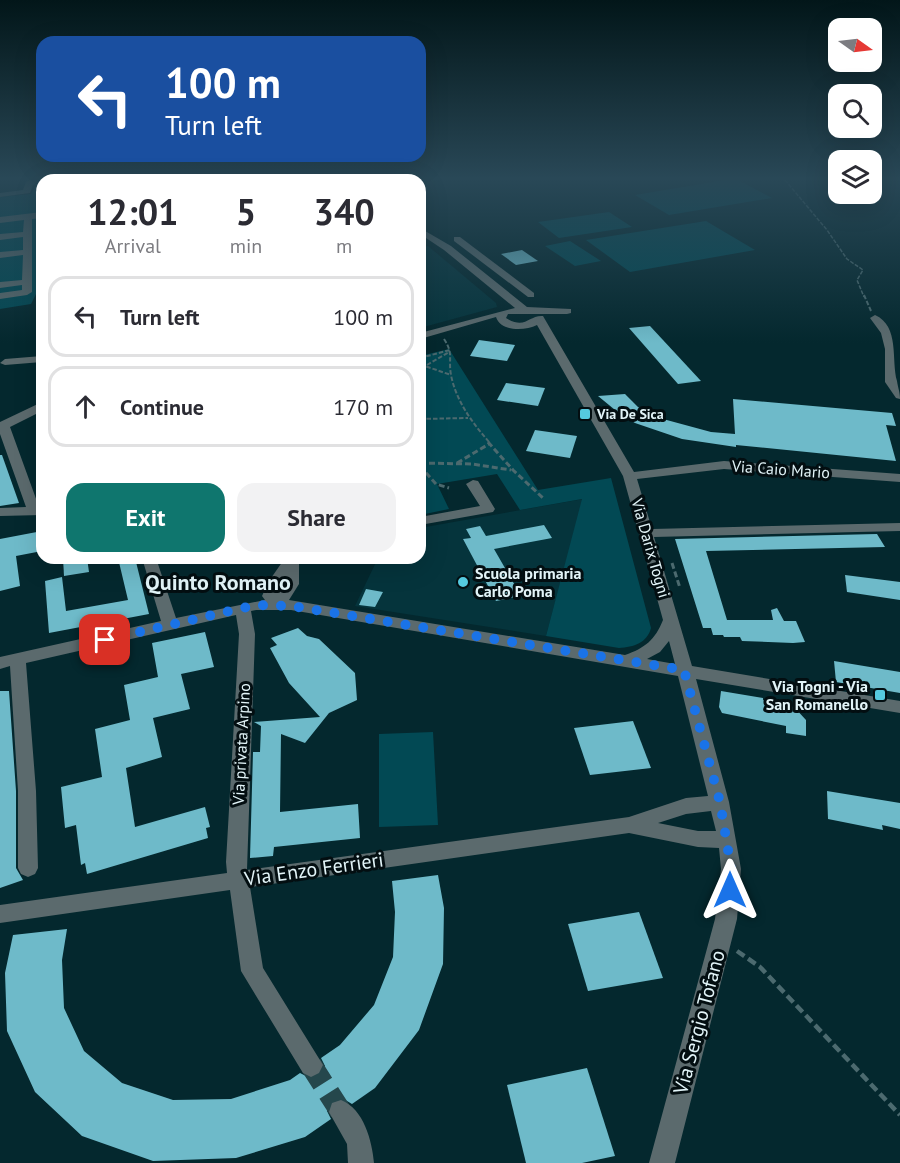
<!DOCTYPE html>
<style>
body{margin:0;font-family:"PT Sans",sans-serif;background:#f2f2f3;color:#2b2b33;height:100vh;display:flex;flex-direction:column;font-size:22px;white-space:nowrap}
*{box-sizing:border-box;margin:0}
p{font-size:20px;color:#7c7c81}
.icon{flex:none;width:33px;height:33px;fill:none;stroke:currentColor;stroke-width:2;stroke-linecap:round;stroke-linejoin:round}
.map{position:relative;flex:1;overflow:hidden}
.panel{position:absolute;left:36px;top:174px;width:390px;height:390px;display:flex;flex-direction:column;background:#fff;border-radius:18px;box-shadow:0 6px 24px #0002}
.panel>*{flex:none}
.guide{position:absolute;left:36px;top:36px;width:390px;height:126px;border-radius:18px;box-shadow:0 6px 24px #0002;background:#1a4fa0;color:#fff;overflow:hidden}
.needle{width:39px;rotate:104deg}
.controls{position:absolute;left:828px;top:18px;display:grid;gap:12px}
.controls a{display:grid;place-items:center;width:54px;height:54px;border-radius:12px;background:#fff;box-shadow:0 6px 24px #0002;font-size:30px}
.pin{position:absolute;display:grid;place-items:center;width:51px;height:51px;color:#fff;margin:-26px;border-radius:12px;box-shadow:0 3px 9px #0006}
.me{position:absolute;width:66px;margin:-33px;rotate:0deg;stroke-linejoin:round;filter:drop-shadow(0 0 4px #0008)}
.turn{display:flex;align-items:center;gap:21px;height:126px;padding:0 30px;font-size:27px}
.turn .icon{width:78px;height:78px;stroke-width:2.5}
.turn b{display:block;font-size:42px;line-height:51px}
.eta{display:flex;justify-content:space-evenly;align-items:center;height:102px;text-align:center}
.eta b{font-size:36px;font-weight:700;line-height:42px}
.primary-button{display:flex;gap:12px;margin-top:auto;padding:12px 30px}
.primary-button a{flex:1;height:69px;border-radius:18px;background:#0f766e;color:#fff;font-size:24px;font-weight:700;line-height:69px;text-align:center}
.primary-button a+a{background:#f2f2f3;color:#2b2b33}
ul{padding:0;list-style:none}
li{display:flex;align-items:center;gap:18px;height:81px;margin:0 12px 9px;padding:0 18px;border:3px solid #e1e1e2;border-radius:18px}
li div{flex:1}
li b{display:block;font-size:22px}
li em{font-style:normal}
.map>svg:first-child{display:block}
.built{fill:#05343c}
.green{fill:#024954}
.building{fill:#6ebac9}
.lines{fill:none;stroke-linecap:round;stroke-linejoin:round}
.minor-tunnel{stroke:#25474c;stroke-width:22;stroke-dasharray:22 11;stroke-linecap:butt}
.path-far3{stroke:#4c6a6f;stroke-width:1.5;stroke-dasharray:4 1.5;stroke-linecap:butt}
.path-far2{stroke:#4c6a6f;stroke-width:2;stroke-dasharray:4.5 2;stroke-linecap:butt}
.path-far1{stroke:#4c6a6f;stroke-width:3;stroke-dasharray:6 3;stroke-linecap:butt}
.path{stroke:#4c6a6f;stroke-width:4.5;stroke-dasharray:9 4.5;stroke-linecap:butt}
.minor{fill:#5b6a6d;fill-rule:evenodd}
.route{stroke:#1a73e8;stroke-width:10;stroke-dasharray:0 18}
.poi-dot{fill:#55cadf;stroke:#030e11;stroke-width:2}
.labels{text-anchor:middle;stroke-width:6;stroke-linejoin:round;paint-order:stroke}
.far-poi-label{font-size:14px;font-weight:bold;fill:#e2f4f8;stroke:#030e11;text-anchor:start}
.street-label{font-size:16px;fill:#e2f4f8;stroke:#030e11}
.poi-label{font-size:16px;font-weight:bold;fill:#e2f4f8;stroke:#030e11;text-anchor:start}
.near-street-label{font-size:20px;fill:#e2f4f8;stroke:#030e11}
.district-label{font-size:22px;font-weight:bold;fill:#e2f4f8;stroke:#030e11}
</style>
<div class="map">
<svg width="900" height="1163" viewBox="0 0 900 1163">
<rect width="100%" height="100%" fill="#04282e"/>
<!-- built -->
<g class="built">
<path d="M428 246 496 303 497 307 420 328V247Z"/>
<path d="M583 499 546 636 355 606 378 558H420V528Z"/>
</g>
<!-- green -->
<g class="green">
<path d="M725 180H738L772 198 669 215 635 195Z"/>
<path d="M42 181V282L31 304 0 309V197L31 194 38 182Z"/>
<path d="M609 212 632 227 559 238 538 222Z"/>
<path d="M706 221 755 250 630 272 586 240Z"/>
<path d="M570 241 601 261 575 266 545 246Z"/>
<path d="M449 349 538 490 611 478 651 628C647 643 634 647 619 648L546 636 582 499 520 510 497 474 437 484 449 509 420 515V356Z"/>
<path d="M433 732 438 825 379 827V734Z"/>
</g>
<!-- building -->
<g class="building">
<path d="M522 250 538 261 516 265 501 254Z"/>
<path d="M650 326 701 381 678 384 629 328Z"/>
<path d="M479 340 515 345 507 361 470 356Z"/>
<path d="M506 383 545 388 538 406 497 400Z"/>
<path d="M625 394 638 407 663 419 711 432 735 434 733 399 892 413 896 426 886 425 896 461 736 445V447L682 439 635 423 620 414 598 396Z"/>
<path d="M535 430 577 436 570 458 526 451Z"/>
<path d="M0 455H2L19 503 0 506Z"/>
<path d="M544 525 552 538 494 549 521 596 496 601 463 539 471 538 466 529 480 526 486 536Z"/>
<path d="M42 531V551L16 556 20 586 0 591V539Z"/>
<path d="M877 534 885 547 706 551 727 620H773L771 610 777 608 784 621H796L805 642 793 643 742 641 740 637H724L723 635H713L711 628H703L675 539Z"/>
<path d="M63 558H87L89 572 64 576Z"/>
<path d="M118 558H135L149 614 49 633 45 581 62 577 66 611 128 600Z"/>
<path d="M845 575 900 582V600L847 592Z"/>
<path d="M366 589 383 592 375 607 359 605Z"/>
<path d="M298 628 307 636 319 639 355 673 357 700 329 713 305 743 281 734 280 812 358 804 360 838 274 847 273 856 250 858 253 752H260L261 726 254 722 320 717 289 683 270 648 277 645 271 638Z"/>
<path d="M205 632 214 667 181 674 190 709 153 718 162 757 126 768 135 827 205 807 210 827 206 828 208 838 87 874 85 863 81 865 76 825 65 828 61 787 102 777 95 729 130 720 124 685 158 677 152 643Z"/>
<path d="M834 661 900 672V693L836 682Z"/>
<path d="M0 691H9L16 791V868L23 880 0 888Z"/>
<path d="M721 691 763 698V700L794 707 806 720V736L786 733V726L722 713 719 707Z"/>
<path d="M633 721 651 768 590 775 574 728Z"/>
<path d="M827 791 900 803V829L882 825 883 830 828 819Z"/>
<path d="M438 875 444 908 443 964 419 1030 375 1088 352 1104 342 1098 331 1101 327 1111 331 1119 305 1137 236 1158 153 1161 82 1136 35 1092 7 1031 5 973 13 935 67 929 62 960 64 1008 84 1051 122 1083 173 1100 231 1099 290 1080 300 1073 312 1079 321 1074 325 1066 321 1058 340 1045 374 1005 393 957 395 912 392 881Z"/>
<path d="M639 912 663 978 588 991 568 924Z"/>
<path d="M587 1068 615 1156 582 1163H526L507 1085Z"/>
</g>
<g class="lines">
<!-- minor-tunnel -->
<path class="minor-tunnel" d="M311 1065 341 1112"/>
<!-- path-far3 -->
<path class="path-far3" d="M785 180 827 230 847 259 863 270 857 280 864 297"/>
<!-- path-far2 -->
<g class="path-far2">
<path d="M864 295 871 311"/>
<path d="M444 339C454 354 448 359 451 375 456 401 473 424 490 443"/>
<path d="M420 358 450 350"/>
<path d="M427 365 449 352"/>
<path d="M420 367 425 366 451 375"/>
<path d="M420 419 468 418"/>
</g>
<!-- path-far1 -->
<g class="path-far1">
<path d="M488 442 513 470 543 498"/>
<path d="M420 463 472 464 511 470"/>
<path d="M457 463 489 444"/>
<path d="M420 466 436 484 449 488"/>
<path d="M672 563 680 588"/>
</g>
<!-- path -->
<path class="path" d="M737 951 760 967 900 1115"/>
<!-- minor -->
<g class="minor">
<path d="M30 180H40L33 185 30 193 0 197V193L23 190 26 182Z"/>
<path d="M42 212V218L32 219V292L27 295 0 299V293L22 290V285L0 288V282L22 280 23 255 0 258V252L23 250V237L0 240V234L23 232 24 220 0 223V217Z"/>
<path d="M420 228 451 246 527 307 571 309V313L567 314H508L506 318C526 330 528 315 543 316L634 472 724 461 900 474V482L724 469 637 479 652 529 900 523V531L654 537 692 666 900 701V713L696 679 729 802 741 869 737 919 675 1163H649L715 919 721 869 719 848 698 847 629 833 250 887 263 968 323 1065 319 1073 311 1077 303 1073 241 971 230 890 0 923V905L227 873 226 862 239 634 236 615 26 663 36 791 38 868 35 874 28 877 21 874 18 868V791L10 666 0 669V657L161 621 142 558H156L176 618 265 600 262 596 269 581 285 558H299V584L289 600 625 655C645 648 655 640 663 620L623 476 537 325C525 331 501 332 496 317L420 339V333L515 308 444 250 420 234ZM256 610H291L678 676 708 796 686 798 629 817 247 870 255 634 251 611ZM669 641 675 664 647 659 660 652ZM711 811 716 831H698L658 823 686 814Z"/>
<path d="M454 237H460L534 293V297H528L454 241Z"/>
<path d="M875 315C900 326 891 360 897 381 898 388 900 392 900 399L896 398 885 382V349L881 333 870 318Z"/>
<path d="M42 356V362L5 365 0 363 5 359Z"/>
<path d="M42 402V411L10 427 39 507H42V515L0 516V508L26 507 0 434V422Z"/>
<path d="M473 480 478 481 495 509 493 512 420 525V517L480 506 466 484Z"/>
<path d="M341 1100C364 1109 372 1141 374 1163H348L347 1144 329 1112 332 1103Z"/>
</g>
</g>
<!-- sky -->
<linearGradient id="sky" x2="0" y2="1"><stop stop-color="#021619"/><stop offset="0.52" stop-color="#294857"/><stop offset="1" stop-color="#294857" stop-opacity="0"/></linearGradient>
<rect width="900" height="343" fill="url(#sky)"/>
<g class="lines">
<!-- route -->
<path class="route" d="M105 640 256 605 291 606 684 670 720 802 731 868 730 890"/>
</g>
<!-- markers -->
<g class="poi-dot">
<rect x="579" y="408" width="12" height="12" rx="3"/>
<circle cx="463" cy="582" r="6"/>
<rect x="874" y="689" width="12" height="12" rx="3"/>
</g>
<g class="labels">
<!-- far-poi labels -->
<g class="far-poi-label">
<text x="597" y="419">Via De Sica</text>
</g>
<!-- street labels -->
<g class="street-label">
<text transform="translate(781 469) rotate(4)" y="6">Via Caio Mario</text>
<text transform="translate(651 548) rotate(74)" y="6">Via Darix Togni</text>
<text transform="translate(241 744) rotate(-87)" y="6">Via privata Arpino</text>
</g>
<!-- poi labels -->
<g class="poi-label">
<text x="475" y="579">Scuola primaria<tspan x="475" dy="18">Carlo Poma</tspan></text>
<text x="868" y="692" text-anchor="end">Via Togni - Via<tspan x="868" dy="18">San Romanello</tspan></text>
</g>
<!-- near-street labels -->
<g class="near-street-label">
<text transform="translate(314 869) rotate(-8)" y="7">Via Enzo Ferrieri</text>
<text transform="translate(699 1022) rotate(-75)" y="7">Via Sergio Tofano</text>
</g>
<!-- district labels -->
<g class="district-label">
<text x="218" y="590">Quinto Romano</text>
</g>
</g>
</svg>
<div class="controls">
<a><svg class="needle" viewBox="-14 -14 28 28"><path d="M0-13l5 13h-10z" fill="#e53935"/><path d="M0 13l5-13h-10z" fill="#7c7c81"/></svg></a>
<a><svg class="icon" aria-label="search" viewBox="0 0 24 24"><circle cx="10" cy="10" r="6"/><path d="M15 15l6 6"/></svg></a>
<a><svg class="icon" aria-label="layers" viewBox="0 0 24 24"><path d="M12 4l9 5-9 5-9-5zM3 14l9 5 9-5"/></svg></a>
</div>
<div class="pin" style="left:105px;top:640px;background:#d93025"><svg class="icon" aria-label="arrive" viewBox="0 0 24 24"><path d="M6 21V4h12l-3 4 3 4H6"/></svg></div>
<svg class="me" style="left:730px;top:890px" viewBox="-20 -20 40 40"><path d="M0-17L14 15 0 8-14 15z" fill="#1a73e8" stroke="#fff" stroke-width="4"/></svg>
<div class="guide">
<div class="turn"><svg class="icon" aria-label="left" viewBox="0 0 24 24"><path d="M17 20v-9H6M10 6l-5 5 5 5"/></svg><div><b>100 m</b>Turn left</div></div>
</div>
<section class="panel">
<div class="eta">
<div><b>12:01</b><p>Arrival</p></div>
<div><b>5</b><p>min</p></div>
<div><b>340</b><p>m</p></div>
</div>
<ul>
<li><svg class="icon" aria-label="left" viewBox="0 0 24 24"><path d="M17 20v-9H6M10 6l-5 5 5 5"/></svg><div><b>Turn left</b></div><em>100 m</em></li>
<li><svg class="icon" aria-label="ahead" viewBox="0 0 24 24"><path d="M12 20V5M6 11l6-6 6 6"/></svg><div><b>Continue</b></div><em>170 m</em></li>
</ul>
<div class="primary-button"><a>Exit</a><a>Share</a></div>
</section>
</div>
